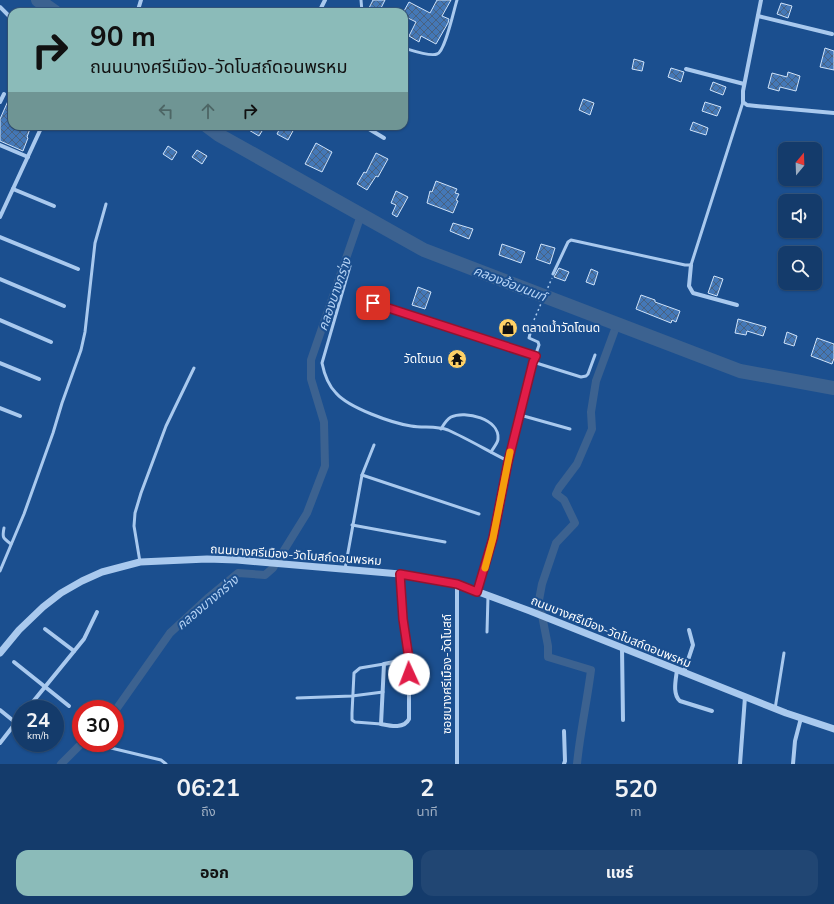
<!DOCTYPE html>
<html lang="th">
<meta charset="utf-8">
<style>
body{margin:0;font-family:"Nunito Sans","Noto Sans Thai",sans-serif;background:#214673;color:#f1f3f6;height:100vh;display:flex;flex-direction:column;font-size:15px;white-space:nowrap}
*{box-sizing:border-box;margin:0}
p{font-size:13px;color:#9dadc1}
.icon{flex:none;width:22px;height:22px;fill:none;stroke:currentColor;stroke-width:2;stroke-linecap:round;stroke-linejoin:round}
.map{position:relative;height:764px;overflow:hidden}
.drawer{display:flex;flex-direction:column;background:#143b6b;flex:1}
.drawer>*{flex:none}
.top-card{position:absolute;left:8px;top:8px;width:400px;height:122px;border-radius:12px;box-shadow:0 1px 3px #0004,0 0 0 1px #33557e;background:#8bbbb9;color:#111;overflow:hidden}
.needle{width:26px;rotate:19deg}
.fabs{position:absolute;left:778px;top:142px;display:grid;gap:8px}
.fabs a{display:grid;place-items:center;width:44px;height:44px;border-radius:8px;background:#143b6b;box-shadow:0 1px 3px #0004,0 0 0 1px #33557e;font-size:20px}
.speed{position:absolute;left:12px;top:700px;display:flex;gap:8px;font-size:20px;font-weight:700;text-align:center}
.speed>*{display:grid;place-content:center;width:52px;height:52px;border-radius:50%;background:#143b6b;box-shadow:0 1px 3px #0004,0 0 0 1px #33557e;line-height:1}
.speed small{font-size:10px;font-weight:400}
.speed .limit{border:6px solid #d22;background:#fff;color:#111}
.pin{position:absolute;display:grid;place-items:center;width:34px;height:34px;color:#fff;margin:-17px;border-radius:8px;box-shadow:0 2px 6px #0006}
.me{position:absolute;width:44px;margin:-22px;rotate:358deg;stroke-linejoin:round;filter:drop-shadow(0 0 3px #0008)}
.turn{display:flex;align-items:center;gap:14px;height:84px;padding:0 16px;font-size:18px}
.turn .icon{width:52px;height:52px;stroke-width:2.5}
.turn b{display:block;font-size:28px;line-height:34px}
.lanes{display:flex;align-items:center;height:38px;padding:0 16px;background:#0003;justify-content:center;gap:20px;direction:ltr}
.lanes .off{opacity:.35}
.eta{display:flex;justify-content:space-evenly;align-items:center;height:68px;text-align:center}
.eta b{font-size:24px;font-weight:700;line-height:28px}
.cta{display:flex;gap:8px;margin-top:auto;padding:8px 16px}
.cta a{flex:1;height:46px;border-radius:12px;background:#8bbbb9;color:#111;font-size:16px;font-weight:700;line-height:46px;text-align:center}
.cta a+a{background:#214673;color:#f1f3f6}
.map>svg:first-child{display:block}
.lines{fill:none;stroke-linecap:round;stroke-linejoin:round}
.canal{stroke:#3c6290;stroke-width:8}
.river{stroke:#3c6290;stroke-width:14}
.building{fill:url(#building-cross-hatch);stroke:#cfe3fa}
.path{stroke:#a9c9ee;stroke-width:1.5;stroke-dasharray:2 3;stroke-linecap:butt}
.service{stroke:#a9c9ee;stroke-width:3}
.minor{stroke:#a9c9ee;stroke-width:4}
.tertiary{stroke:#a9c9ee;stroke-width:7}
.route-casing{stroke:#92132f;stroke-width:10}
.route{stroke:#e11d48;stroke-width:7}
.slow{stroke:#f59e0b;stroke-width:7}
.labels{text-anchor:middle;stroke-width:4;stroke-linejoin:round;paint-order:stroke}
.poi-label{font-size:12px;fill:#fff;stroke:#1b4f8f;text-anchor:start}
.street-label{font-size:12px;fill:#fff;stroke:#1b4f8f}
.water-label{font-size:13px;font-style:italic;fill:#b5d3f5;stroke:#1b4f8f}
</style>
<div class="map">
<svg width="834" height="764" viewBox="0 0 834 764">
<defs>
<pattern id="building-cross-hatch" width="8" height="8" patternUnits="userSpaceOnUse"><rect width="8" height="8" fill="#4478b7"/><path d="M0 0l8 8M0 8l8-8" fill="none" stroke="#486282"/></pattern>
</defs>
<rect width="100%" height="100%" fill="#1b4f8f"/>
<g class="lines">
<!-- canal -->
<g class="canal">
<path d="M115 711 170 633 209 597 238 573 265 575 273 568 307 513 325 466 324 422 311 379V360L361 215"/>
<path d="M61 764 82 743"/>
<path d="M577 764C580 733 587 702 591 670L548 657V646L539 600 542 584 556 543 575 523 564 500 556 494 559 488 577 464 592 429 591 412 596 381 617 324"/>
</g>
<!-- river -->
<g class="river">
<path d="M38 0 55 12"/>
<path d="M207 126 219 135 424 250 740 371 834 388"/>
</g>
</g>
<!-- building -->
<g class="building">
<path d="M373 0H385L379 12H367Z"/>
<path d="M437 0H451L442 16 449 19 448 23 436 44 421 36 419 42 409 36 416 22 404 16V11L409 2 430 13Z"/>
<path d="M781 3 792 6 788 18 777 14Z"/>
<path d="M825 48 834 51V70L820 67Z"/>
<path d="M634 59 644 62 642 71 632 69Z"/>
<path d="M671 68 684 72 681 82 668 77Z"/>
<path d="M788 72 800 76 796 91 780 87 779 91 768 88 772 73 787 77Z"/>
<path d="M713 82 726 87 723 95 710 90Z"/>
<path d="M12 92V126H31L27 137 28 138 23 151 0 141V119Z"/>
<path d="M583 99 594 103 590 115 579 110Z"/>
<path d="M705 102 721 107 717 116 702 111Z"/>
<path d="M693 122 708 128 706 135 690 130Z"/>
<path d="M242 126H265L259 136Z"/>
<path d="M281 126H289L294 129 288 140 277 134Z"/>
<path d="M316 143 332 152 322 172 305 164Z"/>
<path d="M168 146 177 152 172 160 163 154Z"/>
<path d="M197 150 207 156 202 164 192 157Z"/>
<path d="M376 153 388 159 378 177 376 176 367 190 357 184 364 172 366 173Z"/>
<path d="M436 181 457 189 455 193 459 194 456 200 458 201 453 213 427 203 430 191 432 192Z"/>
<path d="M396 191 408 197 397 217 392 214 396 205 391 203Z"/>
<path d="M453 223 473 229 469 239 450 231Z"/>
<path d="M502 244 525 252 521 263 499 255Z"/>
<path d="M541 244 555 248 550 264 536 259Z"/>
<path d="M559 268 569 272 565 281 554 277Z"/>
<path d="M591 269 598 272 594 285 586 282Z"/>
<path d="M714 276 723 279 717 296 708 293Z"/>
<path d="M418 287 431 292 425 309 412 305Z"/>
<path d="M641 295 655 300V302L680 311 676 322 672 320 671 323 636 309Z"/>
<path d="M738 319 766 327 763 336 747 331 746 335 735 333Z"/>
<path d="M787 332 797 336 794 346 784 343Z"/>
<path d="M817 338 834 344V358L832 364 811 356Z"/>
</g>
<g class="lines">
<!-- path -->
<path class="path" d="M534 320 552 278"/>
<!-- service -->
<g class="service">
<path d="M361 0 362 12"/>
<path d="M404 48C411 50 430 57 437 54 445 52 454 9 457 0"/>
<path d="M350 266 322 363C324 373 329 386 336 393 349 408 392 423 411 426 423 428 437 426 448 430 468 439 488 451 508 461"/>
<path d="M553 274 568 242 571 240 685 265H691L743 102"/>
<path d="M373 303 536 356"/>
<path d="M533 362 581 377 586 376 588 374 595 355"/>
<path d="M520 415 570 429"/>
<path d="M441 429C444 424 446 420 451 417 465 410 500 419 498 439 498 443 493 448 491 452"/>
<path d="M362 475 479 514"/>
<path d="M352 525 445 542"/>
<path d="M4 528C2 538 3 538 11 544"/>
<path d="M140 562 134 526 135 513 141 493 166 426 194 368"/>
<path d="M345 569 362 475 374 445"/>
<path d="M0 571 24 514 53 433 62 403 81 350 85 332 95 243 106 204"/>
<path d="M477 592 493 538 508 461 533 362 539 345 538 342 529 338 532 325"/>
<path d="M487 632 488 596"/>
<path d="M297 698 352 696 383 692"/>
<path d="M775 709 784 653"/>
<path d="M381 724 355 722 352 720V713L354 673 360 668 384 664"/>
<path d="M105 743 111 748 161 760 166 764"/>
</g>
<!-- minor -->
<g class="minor">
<path d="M761 0 743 91V102L747 105 756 106 834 113"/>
<path d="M0 7 9 16"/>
<path d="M138 10 141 0"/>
<path d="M319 12 325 0"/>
<path d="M758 16 832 34"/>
<path d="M686 69 744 84"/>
<path d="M0 102 4 94"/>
<path d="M364 126 384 138"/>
<path d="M0 145 28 157"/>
<path d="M13 189 54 206"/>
<path d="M0 217 42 126"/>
<path d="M0 237 78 269"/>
<path d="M691 265 689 286 693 293 737 305"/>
<path d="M0 279 64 306"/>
<path d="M0 320 51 342"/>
<path d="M0 363 39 379"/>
<path d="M0 408 20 416"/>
<path d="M400 574 403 619 409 659V719C404 729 391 726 381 724L384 664 409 659"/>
<path d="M45 629 74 651"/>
<path d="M622 648 623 720"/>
<path d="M14 662 69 706"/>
<path d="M677 670C676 679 672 694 680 701L712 711"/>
<path d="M684 672 693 645 689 630"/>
<path d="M27 709 84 639 97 612"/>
<path d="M0 710 21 727"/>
<path d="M0 743 21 716"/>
<path d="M41 743 46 747"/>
<path d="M457 764V584"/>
<path d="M564 764 565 761 564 731"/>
<path d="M740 764 745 697"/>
<path d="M793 764 795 741 801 718"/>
</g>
<!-- tertiary -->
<path class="tertiary" d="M0 653 19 630 43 607 61 593 82 581 102 572 140 562 207 559 237 560 400 574 457 584 530 611 786 713 834 729"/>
</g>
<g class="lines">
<defs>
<path id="route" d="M373 303 536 356 533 362 508 462 493 538 477 592 457 584 400 574 403 619 409 659V674"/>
</defs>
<!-- route casing -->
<use href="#route" class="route-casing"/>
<!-- route -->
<use href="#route" class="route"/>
<!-- slow -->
<path class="slow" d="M485 568 493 538 510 452"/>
</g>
<!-- icons -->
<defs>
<symbol id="shop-disc" viewBox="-11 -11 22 22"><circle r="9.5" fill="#ffd166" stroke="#1b4f8f"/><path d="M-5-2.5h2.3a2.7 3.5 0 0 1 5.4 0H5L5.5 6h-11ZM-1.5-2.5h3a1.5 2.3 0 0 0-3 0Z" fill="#111"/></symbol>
<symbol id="temple-disc" viewBox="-11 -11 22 22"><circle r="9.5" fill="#ffd166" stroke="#1b4f8f"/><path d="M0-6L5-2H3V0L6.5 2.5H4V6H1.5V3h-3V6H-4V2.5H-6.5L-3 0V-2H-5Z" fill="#111"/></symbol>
</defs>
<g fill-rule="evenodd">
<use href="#shop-disc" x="497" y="317" width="22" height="22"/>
<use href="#temple-disc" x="446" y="348" width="22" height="22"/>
</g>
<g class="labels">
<!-- poi labels -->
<g class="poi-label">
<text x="522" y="332">ตลาดน้ำวัดโตนด</text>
<text x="443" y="363" text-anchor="end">วัดโตนด</text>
</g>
<!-- street labels -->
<g class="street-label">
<text transform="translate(296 555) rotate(4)" y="4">ถนนบางศรีเมือง-วัดโบสถ์ดอนพรหม</text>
<text transform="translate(611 632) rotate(22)" y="4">ถนนบางศรีเมือง-วัดโบสถ์ดอนพรหม</text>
<text transform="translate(447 674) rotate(-90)" y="4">ซอยบางศรีเมือง-วัดโบสถ์</text>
</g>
<!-- water labels -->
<g class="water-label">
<text transform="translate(510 283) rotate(21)" y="5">คลองอ้อมนนท์</text>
<text transform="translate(334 294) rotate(-71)" y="5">คลองบางกร่าง</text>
<text transform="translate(207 602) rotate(-40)" y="5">คลองบางกร่าง</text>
</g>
</g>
</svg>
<div class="fabs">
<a><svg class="needle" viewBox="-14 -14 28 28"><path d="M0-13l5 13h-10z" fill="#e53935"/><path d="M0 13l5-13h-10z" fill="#9dadc1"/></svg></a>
<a><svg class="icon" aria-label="sound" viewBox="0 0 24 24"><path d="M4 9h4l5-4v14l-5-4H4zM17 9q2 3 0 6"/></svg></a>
<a><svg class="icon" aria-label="search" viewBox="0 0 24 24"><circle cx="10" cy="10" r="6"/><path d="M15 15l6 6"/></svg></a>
</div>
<div class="speed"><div>24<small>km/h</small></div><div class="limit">30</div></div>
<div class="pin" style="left:373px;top:303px;background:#d93025"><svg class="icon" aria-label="arrive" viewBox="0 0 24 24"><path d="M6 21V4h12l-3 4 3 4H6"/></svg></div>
<svg class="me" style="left:409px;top:674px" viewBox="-20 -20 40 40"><circle r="19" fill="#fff"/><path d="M0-13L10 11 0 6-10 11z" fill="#e11d48"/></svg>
<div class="top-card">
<div class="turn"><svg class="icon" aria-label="right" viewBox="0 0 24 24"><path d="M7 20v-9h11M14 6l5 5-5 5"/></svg><div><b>90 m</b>ถนนบางศรีเมือง-วัดโบสถ์ดอนพรหม</div></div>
<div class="lanes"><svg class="icon off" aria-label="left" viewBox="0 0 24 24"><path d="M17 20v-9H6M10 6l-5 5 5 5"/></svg><svg class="icon off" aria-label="ahead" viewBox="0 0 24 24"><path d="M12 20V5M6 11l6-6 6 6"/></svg><svg class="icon" aria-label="right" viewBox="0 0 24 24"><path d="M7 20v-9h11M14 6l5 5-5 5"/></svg></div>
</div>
</div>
<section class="drawer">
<div class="eta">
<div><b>06:21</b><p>ถึง</p></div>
<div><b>2</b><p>นาที</p></div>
<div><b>520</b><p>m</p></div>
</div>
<div class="cta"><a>ออก</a><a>แชร์</a></div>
</section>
